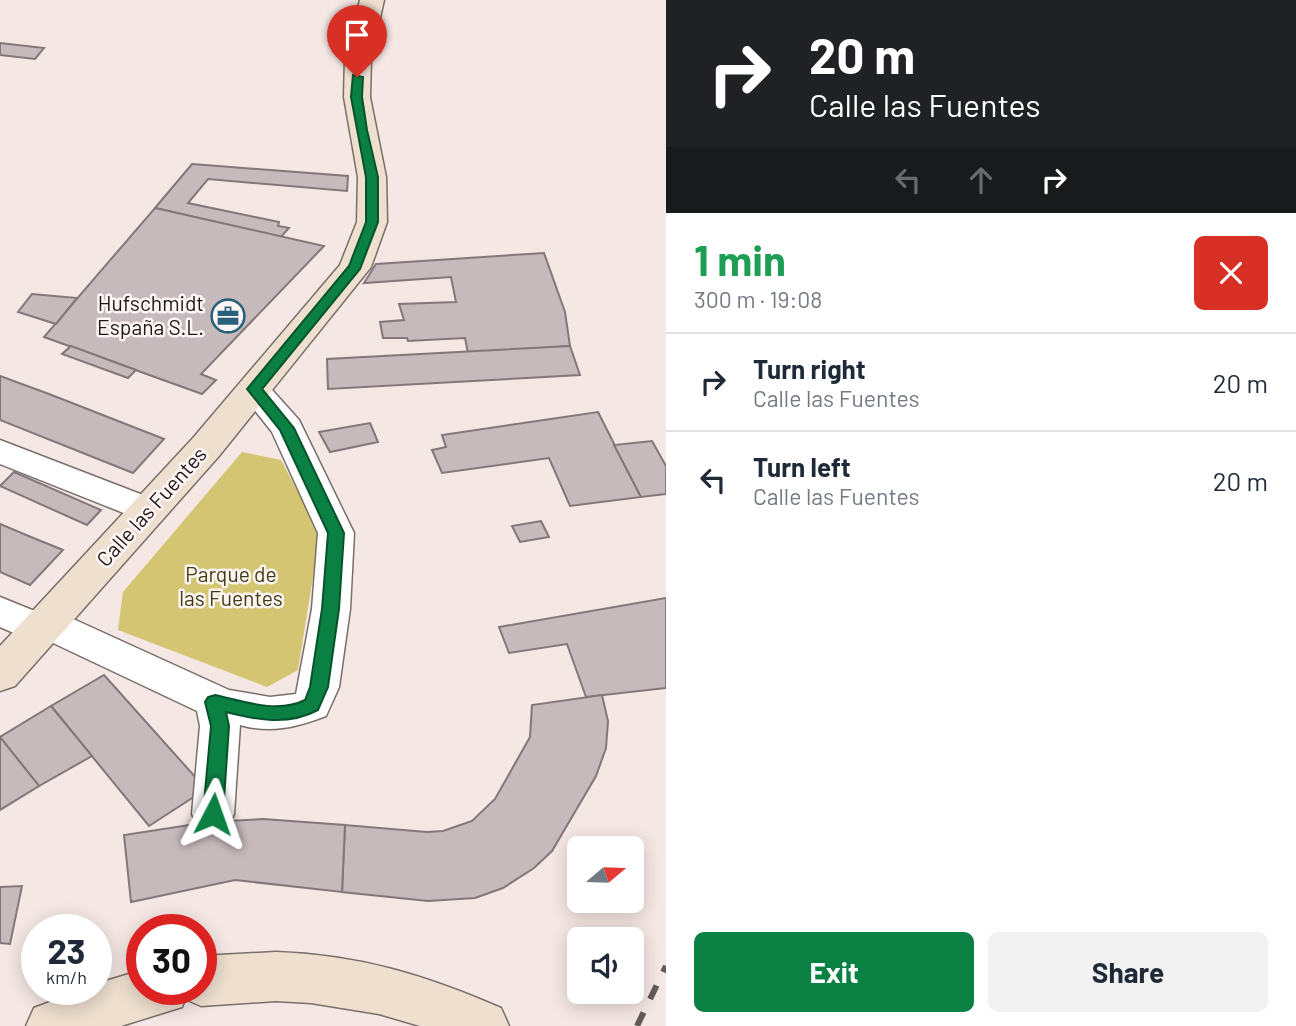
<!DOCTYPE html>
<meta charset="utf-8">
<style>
body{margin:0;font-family:Barlow,sans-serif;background:#f2f2f3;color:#1f2937;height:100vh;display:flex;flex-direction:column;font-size:26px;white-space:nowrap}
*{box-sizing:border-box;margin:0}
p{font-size:23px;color:#747a83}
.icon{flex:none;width:38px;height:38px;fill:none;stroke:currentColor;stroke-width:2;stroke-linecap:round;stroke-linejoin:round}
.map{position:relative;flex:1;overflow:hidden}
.panel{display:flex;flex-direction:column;background:#fff;width:630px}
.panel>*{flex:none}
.banner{background:#202124;color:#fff;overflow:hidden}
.needle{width:46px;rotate:71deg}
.fabs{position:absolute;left:567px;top:836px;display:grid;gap:14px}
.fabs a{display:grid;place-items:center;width:77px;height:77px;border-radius:10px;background:#fff;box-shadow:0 4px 18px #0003;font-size:35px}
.speed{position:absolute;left:21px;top:914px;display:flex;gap:14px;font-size:35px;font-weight:700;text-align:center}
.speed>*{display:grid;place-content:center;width:91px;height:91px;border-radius:50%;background:#fff;box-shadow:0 4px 18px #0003;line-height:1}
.speed small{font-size:18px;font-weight:400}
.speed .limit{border:10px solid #d22;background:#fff;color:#111}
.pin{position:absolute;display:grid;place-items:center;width:60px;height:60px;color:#fff;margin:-72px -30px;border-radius:50% 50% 50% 0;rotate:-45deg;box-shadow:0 0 7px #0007}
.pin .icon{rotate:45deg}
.me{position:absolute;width:77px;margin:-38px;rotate:4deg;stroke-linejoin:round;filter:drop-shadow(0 0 5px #0008)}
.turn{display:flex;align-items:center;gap:24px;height:147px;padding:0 28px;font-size:32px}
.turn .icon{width:91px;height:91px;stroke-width:2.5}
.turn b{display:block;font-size:49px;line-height:60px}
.lanes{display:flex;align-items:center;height:66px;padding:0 28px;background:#0003;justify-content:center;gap:35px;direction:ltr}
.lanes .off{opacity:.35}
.round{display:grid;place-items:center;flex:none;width:74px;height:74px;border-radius:10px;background:#f2f2f3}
.headline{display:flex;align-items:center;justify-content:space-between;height:119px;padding:0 28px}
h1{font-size:42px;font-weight:700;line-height:52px;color:#1e9e55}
.primary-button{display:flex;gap:14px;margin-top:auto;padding:14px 28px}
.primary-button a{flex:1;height:80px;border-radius:10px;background:#0b8043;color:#fff;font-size:28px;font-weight:700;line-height:80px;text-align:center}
.primary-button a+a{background:#f2f2f3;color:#1f2937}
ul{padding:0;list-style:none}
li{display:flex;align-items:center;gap:21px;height:98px;padding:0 28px;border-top:2px solid #e0e1e3}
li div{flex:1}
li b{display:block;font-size:26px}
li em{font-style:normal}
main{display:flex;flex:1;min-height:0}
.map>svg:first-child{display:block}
.green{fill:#d4c573}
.building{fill:#c7babd;stroke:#83777a;stroke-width:2}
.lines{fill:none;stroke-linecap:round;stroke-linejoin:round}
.street-casing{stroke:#7a6e6b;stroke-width:3}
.secondary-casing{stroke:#7a6e6b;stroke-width:3}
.street{fill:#fff;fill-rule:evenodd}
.secondary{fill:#eedfcf;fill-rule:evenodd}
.rail{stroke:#635b59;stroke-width:6;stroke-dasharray:15 15;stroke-linecap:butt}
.route{fill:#0b8043;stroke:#07532c;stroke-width:2}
.labels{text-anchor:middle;stroke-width:5;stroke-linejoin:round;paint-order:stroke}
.poi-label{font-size:21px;fill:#1c1716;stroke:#fef6f4;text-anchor:end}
.street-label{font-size:21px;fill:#1c1716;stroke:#fef6f4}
.park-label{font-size:21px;fill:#443c11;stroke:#fef6f4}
</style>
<main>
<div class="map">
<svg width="666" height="1026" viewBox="0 0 666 1026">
<rect width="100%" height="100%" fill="#f5e7e4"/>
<!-- green -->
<path class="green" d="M242 452 281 460 320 533 298 670 267 687 118 630 123 592Z"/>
<!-- building -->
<g class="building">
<path d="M0 43 44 48 35 59 0 55Z"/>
<path d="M192 164 348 176 347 191 208 179 188 203 279 222 278 226 289 228 281 237 155 208Z"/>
<path d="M155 208 324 246 201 374 216 380 202 394 44 337Z"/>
<path d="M544 253 565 312 570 346 468 353 465 338 408 341 407 338H383L380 322 404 320 399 304 456 302 451 277 364 283 376 264Z"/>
<path d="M32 294 77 298 56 324 18 312Z"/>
<path d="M71 346 136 370 128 378 62 354Z"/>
<path d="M570 346 580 375 328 389 327 359Z"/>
<path d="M0 376 49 394 164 439 133 473 0 420Z"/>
<path d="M598 412 641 497 570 506 549 458 442 473 432 450 446 447 442 435Z"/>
<path d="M370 423 378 442 330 452 319 432Z"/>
<path d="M652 441 666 466V494L641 497 614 445Z"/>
<path d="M14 472 101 510 87 525 0 486Z"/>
<path d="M541 521 549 537 520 542 512 526Z"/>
<path d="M0 524 31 537 63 550 30 585 0 572Z"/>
<path d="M666 598V688L586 697 567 644 509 653 499 627Z"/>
<path d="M104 675 206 789 149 826 51 706Z"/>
<path d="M602 695 608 721 606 748 596 776 552 851 534 868 503 888 475 898 428 901 342 892 345 825 427 832 443 831 472 821 495 799 530 737 532 705Z"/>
<path d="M51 706 92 756 39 786 0 737Z"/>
<path d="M0 737 39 786 0 810Z"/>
<path d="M263 819 345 825 342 892 235 880 131 902 124 835 209 822Z"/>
<path d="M22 886 10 944 0 943V887Z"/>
</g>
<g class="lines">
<defs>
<g id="street">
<path d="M254 379 265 382 299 420 354 533 350 609 339 687 326 716C297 727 271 734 240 725L234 814 228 827 213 832 198 827 192 814 200 726 197 711 51 642 41 645 0 627V597L37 612 47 609 60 613 229 690 270 697 296 694 312 609 318 533 272 432 238 389 243 382Z"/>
<path d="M0 440 161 502 166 511 161 520 149 523 0 464Z"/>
</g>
<g id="secondary">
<path d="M360 0H384L371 58 370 97 386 177 387 222 371 267 219 456 15 686 0 691V646L193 438 340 265 357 222 358 177 344 97 345 58Z"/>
<path d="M276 952C359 955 425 975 501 1008L509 1026H420L379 1014 311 1003 276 1001 201 1006 185 999 182 1007 121 1026H26L34 1008 84 989H96V984L142 970V989H201V956Z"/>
</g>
</defs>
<!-- street casing -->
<use href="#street" class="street-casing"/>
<!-- secondary casing -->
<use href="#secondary" class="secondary-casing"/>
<!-- street -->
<use href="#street" class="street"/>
<!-- secondary -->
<use href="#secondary" class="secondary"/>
<!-- rail -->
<path class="rail" d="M637 1026 666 966"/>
</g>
<!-- route -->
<path class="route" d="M353 75 363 77 362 97 367 130 378 177V222L360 269 262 389 294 428 344 533 339 609 328 687 318 710C288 726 257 720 226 712L229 726 223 814 220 820 213 823 206 820 203 814 211 726 205 702 208 697 215 695C242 701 278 714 305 700L310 687 322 609 328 533 280 430 247 389 349 266 366 222V177L351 97Z"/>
<!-- icons -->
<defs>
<symbol id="office-ring" viewBox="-11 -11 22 22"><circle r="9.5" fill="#fef6f4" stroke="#29617b" stroke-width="1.5"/><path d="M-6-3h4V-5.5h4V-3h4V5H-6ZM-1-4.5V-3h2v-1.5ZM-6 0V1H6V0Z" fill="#29617b"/></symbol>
</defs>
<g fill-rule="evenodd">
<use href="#office-ring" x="209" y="297" width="38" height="38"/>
</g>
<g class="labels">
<!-- poi labels -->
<g class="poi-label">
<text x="204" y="311">Hufschmidt<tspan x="204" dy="24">España S.L.</tspan></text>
</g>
<!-- street labels -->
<g class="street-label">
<text transform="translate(152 507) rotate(-48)" y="7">Calle las Fuentes</text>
</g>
<!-- park labels -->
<g class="park-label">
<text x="231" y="582">Parque de<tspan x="231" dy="24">las Fuentes</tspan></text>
</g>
</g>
</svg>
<div class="fabs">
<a><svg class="needle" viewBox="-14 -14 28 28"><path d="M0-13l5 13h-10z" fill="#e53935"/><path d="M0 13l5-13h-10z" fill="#747a83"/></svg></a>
<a><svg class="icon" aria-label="sound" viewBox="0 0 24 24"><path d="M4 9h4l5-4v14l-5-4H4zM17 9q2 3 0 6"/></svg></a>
</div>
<div class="speed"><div>23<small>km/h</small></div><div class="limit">30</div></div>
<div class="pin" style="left:357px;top:77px;background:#d93025"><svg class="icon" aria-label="arrive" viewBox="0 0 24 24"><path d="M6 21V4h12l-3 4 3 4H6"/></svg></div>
<svg class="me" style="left:213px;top:814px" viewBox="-20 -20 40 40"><path d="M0-17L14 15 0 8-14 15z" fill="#0b8043" stroke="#fff" stroke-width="4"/></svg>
</div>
<section class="panel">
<div class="banner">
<div class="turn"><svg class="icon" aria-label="right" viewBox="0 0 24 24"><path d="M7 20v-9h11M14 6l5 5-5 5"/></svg><div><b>20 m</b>Calle las Fuentes</div></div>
<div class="lanes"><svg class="icon off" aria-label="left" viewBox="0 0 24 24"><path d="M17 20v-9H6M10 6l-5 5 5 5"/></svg><svg class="icon off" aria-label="ahead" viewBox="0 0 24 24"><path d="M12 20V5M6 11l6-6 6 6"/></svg><svg class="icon" aria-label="right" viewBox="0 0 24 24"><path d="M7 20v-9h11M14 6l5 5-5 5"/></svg></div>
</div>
<div class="headline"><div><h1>1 min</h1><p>300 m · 19:08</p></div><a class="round" style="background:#d93025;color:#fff"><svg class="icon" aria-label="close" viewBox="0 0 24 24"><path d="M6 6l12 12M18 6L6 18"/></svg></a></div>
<ul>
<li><svg class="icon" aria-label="right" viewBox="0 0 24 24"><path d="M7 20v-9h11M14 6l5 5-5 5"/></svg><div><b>Turn right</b><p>Calle las Fuentes</p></div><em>20 m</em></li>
<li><svg class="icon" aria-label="left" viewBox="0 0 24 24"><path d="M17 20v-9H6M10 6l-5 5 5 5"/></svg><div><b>Turn left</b><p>Calle las Fuentes</p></div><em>20 m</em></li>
</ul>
<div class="primary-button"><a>Exit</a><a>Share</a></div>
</section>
</main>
